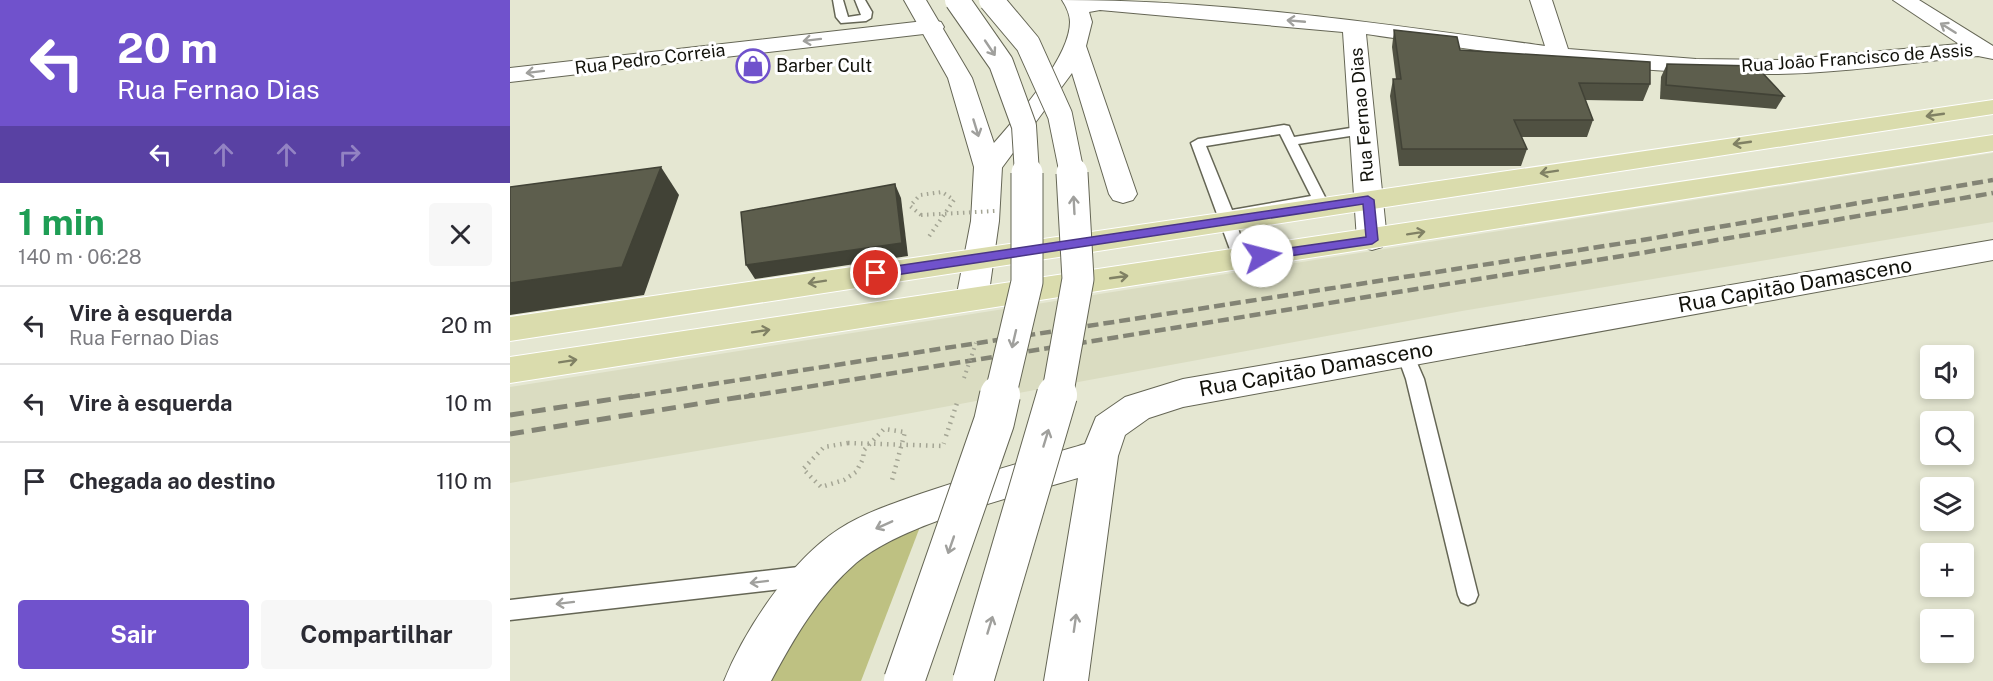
<!DOCTYPE html>
<html lang="pt">
<meta charset="utf-8">
<style>
body{margin:0;font-family:"Public Sans",sans-serif;background:#f7f7f7;color:#2b2b33;height:100vh;display:flex;flex-direction:column;font-size:22px;white-space:nowrap}
*{box-sizing:border-box;margin:0}
p{font-size:20px;color:#7c7c81}
.icon{flex:none;width:33px;height:33px;fill:none;stroke:currentColor;stroke-width:2;stroke-linecap:round;stroke-linejoin:round}
.map{position:relative;flex:1;overflow:hidden}
.side{display:flex;flex-direction:column;background:#fff;width:510px}
.side>*{flex:none}
.banner{background:#7052cc;color:#fff;overflow:hidden}
.fabs{position:absolute;left:1410px;top:345px;display:grid;gap:12px}
.fabs a{display:grid;place-items:center;width:54px;height:54px;border-radius:6px;background:#fff;box-shadow:0 3px 9px #0003;font-size:30px}
.pin{position:absolute;display:grid;place-items:center;width:51px;height:51px;color:#fff;margin:-26px;border:3px solid #fff;border-radius:50%;box-shadow:0 2px 6px #0007}
.me{position:absolute;width:66px;margin:-33px;rotate:82deg;stroke-linejoin:round;filter:drop-shadow(0 0 4px #0008)}
.turn{display:flex;align-items:center;gap:21px;height:126px;padding:0 18px;font-size:27px}
.turn .icon{width:78px;height:78px;stroke-width:2.5}
.turn b{display:block;font-size:42px;line-height:51px}
.lanes{display:flex;align-items:center;height:57px;padding:0 18px;background:#0003;justify-content:center;gap:30px;direction:ltr}
.lanes .off{opacity:.35}
.round{display:grid;place-items:center;flex:none;width:63px;height:63px;border-radius:6px;background:#f7f7f7}
.headline{display:flex;align-items:center;justify-content:space-between;height:102px;padding:0 18px}
h1{font-size:36px;font-weight:700;line-height:45px;color:#1e9e55}
.button{display:flex;gap:12px;margin-top:auto;padding:12px 18px}
.button a{flex:1;height:69px;border-radius:6px;background:#7052cc;color:#fff;font-size:24px;font-weight:700;line-height:69px;text-align:center}
.button a+a{background:#f7f7f7;color:#2b2b33}
ul{padding:0;list-style:none}
li{display:flex;align-items:center;gap:18px;height:78px;padding:0 18px;border-top:2px solid #e1e1e2}
li div{flex:1}
li b{display:block;font-size:22px}
li em{font-style:normal}
main{display:flex;flex:1;min-height:0}
.map>svg:first-child{display:block}
.built{fill:#dadcc1}
.green{fill:#bec182}
.lines{fill:none;stroke-linecap:round;stroke-linejoin:round}
.lane-casing{stroke:#656655;stroke-width:3}
.street-casing{stroke:#656655;stroke-width:2}
.secondary-casing{stroke:#656655;stroke-width:2}
.primary-casing{stroke:#fff;stroke-width:2}
.path-far1{stroke:#a4a594;stroke-width:4;stroke-dasharray:1.5 4.5;stroke-linecap:butt}
.path{stroke:#a4a594;stroke-width:4.5;stroke-dasharray:1.5 5;stroke-linecap:butt}
.lane{fill:#fff;fill-rule:evenodd}
.street{fill:#fff;fill-rule:evenodd}
.secondary{fill:#fff;fill-rule:evenodd}
.primary{fill:#dadcad;fill-rule:evenodd}
.rail-far1{stroke:#838475;stroke-width:4.5;stroke-dasharray:11 5;stroke-linecap:butt}
.rail{stroke:#838475;stroke-width:5;stroke-dasharray:14 8;stroke-linecap:butt}
.secondary-bridge-far2-casing{stroke:#656655;stroke-width:26;stroke-linecap:butt}
.secondary-bridge-far1-casing{stroke:#656655;stroke-width:33;stroke-linecap:butt}
.secondary-bridge-casing{stroke:#656655;stroke-width:42;stroke-linecap:butt}
.path-bridge-far1{stroke:#a4a594;stroke-width:4;stroke-dasharray:1.5 4.5;stroke-linecap:butt}
.path-bridge{stroke:#a4a594;stroke-width:4.5;stroke-dasharray:1.5 5;stroke-linecap:butt}
.secondary-bridge-far2{stroke:#fff;stroke-width:24}
.secondary-bridge-far1{stroke:#fff;stroke-width:31}
.secondary-bridge{stroke:#fff;stroke-width:40}
.wall{fill:#505142}
.shaded-wall{fill:#414236}
.building{fill:#5d5e4d;stroke:#414236;stroke-width:1.5}
.oneway{stroke:#a0a09d}
.oneway2{stroke:#808164}
.route{fill:#7052cc;stroke:#493585;stroke-width:1.5}
.labels{text-anchor:middle;stroke-width:6;stroke-linejoin:round;paint-order:stroke}
.far-street-label{font-size:18px;fill:#12120b;stroke:#fff}
.far-poi-label{font-size:18px;fill:#12120b;stroke:#fff;text-anchor:start}
.street-label{font-size:21px;fill:#12120b;stroke:#fff}
</style>
<main>
<section class="side">
<div class="banner">
<div class="turn"><svg class="icon" aria-label="left" viewBox="0 0 24 24"><path d="M17 20v-9H6M10 6l-5 5 5 5"/></svg><div><b>20 m</b>Rua Fernao Dias</div></div>
<div class="lanes"><svg class="icon" aria-label="left" viewBox="0 0 24 24"><path d="M17 20v-9H6M10 6l-5 5 5 5"/></svg><svg class="icon off" aria-label="ahead" viewBox="0 0 24 24"><path d="M12 20V5M6 11l6-6 6 6"/></svg><svg class="icon off" aria-label="ahead" viewBox="0 0 24 24"><path d="M12 20V5M6 11l6-6 6 6"/></svg><svg class="icon off" aria-label="right" viewBox="0 0 24 24"><path d="M7 20v-9h11M14 6l5 5-5 5"/></svg></div>
</div>
<div class="headline"><div><h1>1 min</h1><p>140 m · 06:28</p></div><a class="round"><svg class="icon" aria-label="close" viewBox="0 0 24 24"><path d="M6 6l12 12M18 6L6 18"/></svg></a></div>
<ul>
<li><svg class="icon" aria-label="left" viewBox="0 0 24 24"><path d="M17 20v-9H6M10 6l-5 5 5 5"/></svg><div><b>Vire à esquerda</b><p>Rua Fernao Dias</p></div><em>20 m</em></li>
<li><svg class="icon" aria-label="left" viewBox="0 0 24 24"><path d="M17 20v-9H6M10 6l-5 5 5 5"/></svg><div><b>Vire à esquerda</b></div><em>10 m</em></li>
<li><svg class="icon" aria-label="arrive" viewBox="0 0 24 24"><path d="M6 21V4h12l-3 4 3 4H6"/></svg><div><b>Chegada ao destino</b></div><em>110 m</em></li>
</ul>
<div class="button"><a>Sair</a><a>Compartilhar</a></div>
</section>
<div class="map">
<svg width="1483" height="681" viewBox="0 0 1483 681">
<rect width="100%" height="100%" fill="#e5e7d2"/>
<!-- built -->
<path class="built" d="M1483 153V222L952 311 304 431 0 483V387Z"/>
<!-- green -->
<path class="green" d="M413 519 351 681H256L329 571Z"/>
<g class="lines">
<defs>
<g id="lane">
<path d="M323 0H333L338 17 351 15 345 0H355L362 12 361 18 356 21 331 23 326 17Z"/>
<path d="M774 125 779 126 784 137 853 126 859 130 853 134 788 144 816 199 809 204 725 219 738 259 735 263H725L681 143 688 139ZM770 134 801 196 722 210 696 146Z"/>
<path d="M895 348 901 349 914 379 968 595 965 602 958 605 951 602 948 595 896 379 887 354 889 349Z"/>
<path d="M297 566 304 569 307 576 304 583 297 586 0 620V600Z"/>
</g>
<g id="street">
<path d="M552 0C714 0 875 24 1035 46L1020 0H1042L1058 49 1186 59 1271 60 1449 44 1383 0H1409L1483 46V59L1468 56C1403 62 1333 73 1268 74 1130 76 993 54 856 34L877 240 872 247 862 250 852 247 847 240 833 32 590 10 579 12 582 22 576 46 627 194 623 200 613 203 603 200 599 194 562 73 488 173 478 175 468 173 464 167 468 161C494 131 560 62 560 22 560 15 556 6 552 0Z"/>
<path d="M423 20 431 22 434 27 431 32 0 82V68Z"/>
</g>
<g id="secondary">
<path d="M394 0H416L462 78 492 167 489 221 478 299 473 307 462 310 451 307 446 299 461 221 464 167 438 78Z"/>
<path d="M1483 240V260L673 407 639 418 615 435 608 456 578 681H534L568 478C507 496 393 523 346 563 309 595 284 638 261 681H214C235 629 281 560 329 529 354 513 384 503 413 493 466 475 521 460 575 444L586 417 615 397 673 379Z"/>
</g>
<g id="primary">
<path d="M1483 100V114L0 341V317Z"/>
<path d="M1483 135V151L0 383V357Z"/>
</g>
</defs>
<!-- lane casing -->
<use href="#lane" class="lane-casing"/>
<!-- street casing -->
<use href="#street" class="street-casing"/>
<!-- secondary casing -->
<use href="#secondary" class="secondary-casing"/>
<!-- primary casing -->
<use href="#primary" class="primary-casing"/>
<!-- path-far1 -->
<path class="path-far1" d="M411 215 400 206 410 195 432 192 444 200 418 238"/>
<!-- path -->
<path class="path" d="M338 443 314 447 293 469 311 487 334 480 346 472 353 459 354 450 374 429 395 432 381 484"/>
<!-- lane -->
<use href="#lane" class="lane"/>
<!-- street -->
<use href="#street" class="street"/>
<!-- secondary -->
<use href="#secondary" class="secondary"/>
<!-- primary -->
<use href="#primary" class="primary"/>
<!-- rail-far1 -->
<g class="rail-far1">
<path d="M119 397 1127 241 1483 180"/>
<path d="M234 397 1137 252 1483 193"/>
</g>
<!-- rail -->
<g class="rail">
<path d="M0 415 129 395"/>
<path d="M0 434 243 395"/>
</g>
<defs>
<g id="secondary-bridge-far2">
<path d="M447 0 491 63 514 126 517 174"/>
<path d="M481 0 518 44 550 115 562 174"/>
</g>
<g id="secondary-bridge-far1">
<path d="M490 397 517 282V173"/>
<path d="M547 397 568 279 562 173"/>
</g>
<g id="secondary-bridge">
<path d="M394 681 484 422 490 395"/>
<path d="M463 681 547 395"/>
</g>
</defs>
<!-- secondary-bridge-far2 casing -->
<use href="#secondary-bridge-far2" class="secondary-bridge-far2-casing"/>
<!-- secondary-bridge-far1 casing -->
<use href="#secondary-bridge-far1" class="secondary-bridge-far1-casing"/>
<!-- secondary-bridge casing -->
<use href="#secondary-bridge" class="secondary-bridge-casing"/>
<!-- path-bridge-far1 -->
<g class="path-bridge-far1">
<path d="M411 215 485 211"/>
<path d="M454 378 466 343"/>
</g>
<!-- path-bridge -->
<g class="path-bridge">
<path d="M436 436 448 400"/>
<path d="M338 443 433 446 434 443"/>
</g>
<!-- secondary-bridge-far2 -->
<use href="#secondary-bridge-far2" class="secondary-bridge-far2"/>
<!-- secondary-bridge-far1 -->
<use href="#secondary-bridge-far1" class="secondary-bridge-far1"/>
<!-- secondary-bridge -->
<use href="#secondary-bridge" class="secondary-bridge"/>
</g>
<!-- wall -->
<g class="wall">
<path d="M884 30 950 50 1140 84 1133 101 1075 100 1083 120 1077 137H1011L1017 149 1011 166H889L880 96 883 79H886L882 47Z"/>
<path d="M1157 64 1274 96 1266 109 1150 99 1151 77Z"/>
</g>
<!-- shaded-wall -->
<g class="shaded-wall">
<path d="M151 167 169 195 134 295 0 315V283Z"/>
<path d="M385 184 391 198 398 256 245 279 236 265Z"/>
</g>
<!-- building -->
<g class="building">
<path d="M884 30 947 37 950 50 1140 62V84L1069 83 1083 120H1004L1017 149H892L883 79H891Z"/>
<path d="M1157 64 1246 66 1274 96 1156 85Z"/>
<path d="M151 167 112 267 0 283V187Z"/>
<path d="M385 184 392 243 236 265 231 212Z"/>
</g>
<!-- one-way arrows -->
<defs><path id="oneway-shaft" d="M-6 0H5M1.5-3L5.5 0L1.5 3" fill="none" stroke-width="1.6" stroke-linecap="round" stroke-linejoin="round" transform="scale(1.5)"/></defs>
<g class="oneway">
<use href="#oneway-shaft" transform="translate(786 21) rotate(-175)"/>
<use href="#oneway-shaft" transform="translate(1438 28) rotate(-148)"/>
<use href="#oneway-shaft" transform="translate(302 40) rotate(173)"/>
<use href="#oneway-shaft" transform="translate(480 48) rotate(56)"/>
<use href="#oneway-shaft" transform="translate(25 72) rotate(173)"/>
<use href="#oneway-shaft" transform="translate(466 128) rotate(73)"/>
<use href="#oneway-shaft" transform="translate(564 205) rotate(-93)"/>
<use href="#oneway-shaft" transform="translate(504 339) rotate(103)"/>
<use href="#oneway-shaft" transform="translate(536 438) rotate(-73)"/>
<use href="#oneway-shaft" transform="translate(374 525) rotate(156)"/>
<use href="#oneway-shaft" transform="translate(441 545) rotate(109)"/>
<use href="#oneway-shaft" transform="translate(249 582) rotate(173)"/>
<use href="#oneway-shaft" transform="translate(55 603) rotate(173)"/>
<use href="#oneway-shaft" transform="translate(565 623) rotate(-82)"/>
<use href="#oneway-shaft" transform="translate(480 625) rotate(-73)"/>
</g>
<g class="oneway2">
<use href="#oneway-shaft" transform="translate(1425 115) rotate(172)"/>
<use href="#oneway-shaft" transform="translate(1232 143) rotate(172)"/>
<use href="#oneway-shaft" transform="translate(1039 172) rotate(171)"/>
<use href="#oneway-shaft" transform="translate(906 233) rotate(-9)"/>
<use href="#oneway-shaft" transform="translate(609 277) rotate(-8)"/>
<use href="#oneway-shaft" transform="translate(307 282) rotate(171)"/>
<use href="#oneway-shaft" transform="translate(251 331) rotate(-9)"/>
<use href="#oneway-shaft" transform="translate(58 361) rotate(-9)"/>
</g>
<!-- route -->
<path class="route" d="M858 196 864 200 868 240 862 244 752 260 746 256 752 252 856 237 853 204 366 278 360 273 366 269Z"/>
<!-- icons -->
<defs>
<symbol id="shop-ring" viewBox="-11 -11 22 22"><circle r="9.5" fill="#fff" stroke="#7052cc" stroke-width="1.5"/><path d="M-5-2.5h2.3a2.7 3.5 0 0 1 5.4 0H5L5.5 6h-11ZM-1.5-2.5h3a1.5 2.3 0 0 0-3 0Z" fill="#7052cc"/></symbol>
</defs>
<g fill-rule="evenodd">
<use href="#shop-ring" x="224" y="47" width="38" height="38"/>
</g>
<g class="labels">
<!-- far-street labels -->
<g class="far-street-label">
<text transform="translate(1347 58) rotate(-4)" y="6">Rua Joāo Francisco de Assis</text>
<text transform="translate(140 59) rotate(-7)" y="6">Rua Pedro Correia</text>
<text transform="translate(852 115) rotate(-95)" y="6">Rua Fernao Dias</text>
</g>
<!-- far-poi labels -->
<g class="far-poi-label">
<text x="266" y="72">Barber Cult</text>
</g>
<!-- street labels -->
<g class="street-label">
<text transform="translate(1285 285) rotate(-10)" y="7">Rua Capitão Damasceno</text>
<text transform="translate(806 369) rotate(-10)" y="7">Rua Capitão Damasceno</text>
</g>
</g>
</svg>
<div class="fabs">
<a><svg class="icon" aria-label="sound" viewBox="0 0 24 24"><path d="M4 9h4l5-4v14l-5-4H4zM17 9q2 3 0 6"/></svg></a>
<a><svg class="icon" aria-label="search" viewBox="0 0 24 24"><circle cx="10" cy="10" r="6"/><path d="M15 15l6 6"/></svg></a>
<a><svg class="icon" aria-label="layers" viewBox="0 0 24 24"><path d="M12 4l9 5-9 5-9-5zM3 14l9 5 9-5"/></svg></a>
<a>+</a>
<a>−</a>
</div>
<div class="pin" style="left:366px;top:273px;background:#d93025"><svg class="icon" aria-label="arrive" viewBox="0 0 24 24"><path d="M6 21V4h12l-3 4 3 4H6"/></svg></div>
<svg class="me" style="left:752px;top:256px" viewBox="-20 -20 40 40"><circle r="19" fill="#fff"/><path d="M0-13L10 11 0 6-10 11z" fill="#7052cc"/></svg>
</div>
</main>
